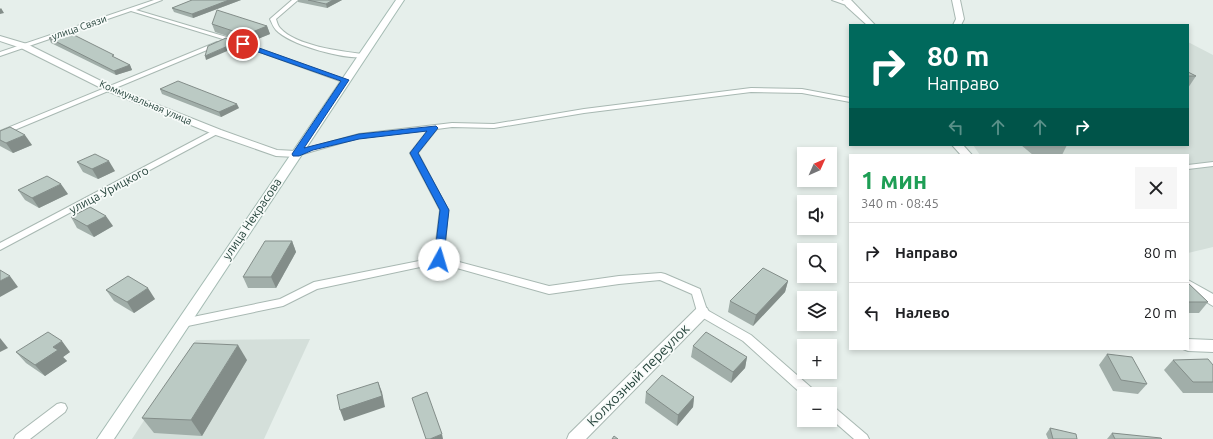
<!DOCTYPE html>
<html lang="ru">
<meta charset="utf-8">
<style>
body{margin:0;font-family:Ubuntu,sans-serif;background:#f6f6f6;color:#202124;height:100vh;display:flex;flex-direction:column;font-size:15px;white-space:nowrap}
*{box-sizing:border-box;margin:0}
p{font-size:13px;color:#757577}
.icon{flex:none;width:22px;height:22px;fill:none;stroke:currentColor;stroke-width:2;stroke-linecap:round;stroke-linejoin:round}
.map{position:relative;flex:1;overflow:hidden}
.panel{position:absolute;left:849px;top:154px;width:340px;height:196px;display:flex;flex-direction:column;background:#fff;border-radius:0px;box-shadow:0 2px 6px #0003}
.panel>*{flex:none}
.top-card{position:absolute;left:849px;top:24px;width:340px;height:122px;border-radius:0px;box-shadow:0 2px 6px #0003;background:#00695c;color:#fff;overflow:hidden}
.needle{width:26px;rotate:45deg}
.buttons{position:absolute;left:797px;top:147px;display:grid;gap:8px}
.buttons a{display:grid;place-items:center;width:40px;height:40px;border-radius:0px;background:#fff;box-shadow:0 2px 6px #0003;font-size:20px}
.pin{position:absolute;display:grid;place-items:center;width:34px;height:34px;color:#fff;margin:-17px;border:2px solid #fff;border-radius:50%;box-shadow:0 1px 4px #0007}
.me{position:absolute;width:44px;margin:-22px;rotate:6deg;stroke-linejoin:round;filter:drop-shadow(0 0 3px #0008)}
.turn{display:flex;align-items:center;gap:14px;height:84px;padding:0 12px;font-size:18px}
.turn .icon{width:52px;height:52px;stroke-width:2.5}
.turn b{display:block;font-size:28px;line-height:34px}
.lanes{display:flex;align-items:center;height:38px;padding:0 12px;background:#0003;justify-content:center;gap:20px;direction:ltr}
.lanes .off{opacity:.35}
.round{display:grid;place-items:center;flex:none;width:42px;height:42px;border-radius:0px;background:#f6f6f6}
.headline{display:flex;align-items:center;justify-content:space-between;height:68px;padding:0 12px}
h1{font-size:24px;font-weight:700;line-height:30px;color:#1e9e55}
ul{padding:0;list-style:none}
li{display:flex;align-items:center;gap:12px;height:60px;padding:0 12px;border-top:1px solid #e0e0e0}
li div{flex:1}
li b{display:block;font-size:15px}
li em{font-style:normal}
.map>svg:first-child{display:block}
.built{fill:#d4dfda}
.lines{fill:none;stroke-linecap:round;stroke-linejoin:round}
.lane-casing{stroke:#a8b8b2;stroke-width:2}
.street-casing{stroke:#a8b8b2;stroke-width:2}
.secondary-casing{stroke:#a4bbb3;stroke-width:2}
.lane{fill:#fff;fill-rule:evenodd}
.street{fill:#fff;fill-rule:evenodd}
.secondary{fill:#fff;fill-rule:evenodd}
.wall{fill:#a1aea9}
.shaded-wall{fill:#838d89}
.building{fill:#bbcac4;stroke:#838d89}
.route{fill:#1a73e8;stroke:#114b97}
.labels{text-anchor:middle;stroke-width:3.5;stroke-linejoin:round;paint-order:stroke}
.far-street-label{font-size:10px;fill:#24423a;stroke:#f7fbf9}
.street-label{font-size:12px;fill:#24423a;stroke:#f7fbf9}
.near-street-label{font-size:14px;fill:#24423a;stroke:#f7fbf9}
</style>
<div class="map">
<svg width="1213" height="439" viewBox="0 0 1213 439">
<rect width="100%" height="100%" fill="#e6efeb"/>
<!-- built -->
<g class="built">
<path d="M1188 42 1213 55V247L1188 253V155H980L973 145H1188Z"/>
<path d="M310 339 264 439H132L196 340Z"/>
</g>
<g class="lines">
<defs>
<g id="lane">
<path d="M154 0H162L136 10 230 38 348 81 347 82H343L226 40 131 11 0 56V52Z"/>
<path d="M292 0H298L276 19C277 22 278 26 280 28 296 46 340 51 363 54L366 56 365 57C345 60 290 45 276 30 273 27 272 23 270 19Z"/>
<path d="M832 0H841L852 4 849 6Z"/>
<path d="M217 42 219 43V45L0 136V131Z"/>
<path d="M751 88 802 89 850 98V102L802 93 751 92 584 113 494 128 452 127 437 129 418 153 448 210 444 258 549 286 619 276 661 273 665 274 700 289 707 310 751 335 814 390 816 394H804V396L743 341 698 315 692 294 660 280 619 284 549 294 439 263 317 289 283 306 183 327 179 326 178 323 179 320 183 319 280 299 314 282 434 258 440 210 410 153 428 130 359 138 296 156H293L292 154 293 152 359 134 452 123 494 124 584 109Z"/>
<path d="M214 130H217L221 132 0 250V243Z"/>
<path d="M1213 162V166L1188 169V165Z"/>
<path d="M61 403 65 404 67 408 65 412 30 439H14L16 435 57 404Z"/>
<path d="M830 406 834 407 867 435 869 439H854L830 418Z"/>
</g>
<g id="street">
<path d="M843 0H851L875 25H867L846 6Z"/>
<path d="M952 0H960L964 19 961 25H953L956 19Z"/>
<path d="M0 36 27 44 113 87 221 130 277 150 296 151 301 154 296 157 276 156 213 134 107 91 21 48 0 41Z"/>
<path d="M952 145H963L972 155H961Z"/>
<path d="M1188 280 1213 294V306L1188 291Z"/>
<path d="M702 307 707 308 709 312 707 316 586 439H567L569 434 697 308Z"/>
<path d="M1188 339 1213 340V352L1188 351 1183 349H1188Z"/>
</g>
<path id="secondary" d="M396 0H404L114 439H97Z"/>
</defs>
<!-- lane casing -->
<use href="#lane" class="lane-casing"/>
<!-- street casing -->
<use href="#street" class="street-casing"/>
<!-- secondary casing -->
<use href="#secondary" class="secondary-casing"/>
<!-- lane -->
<use href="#lane" class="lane"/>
<!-- street -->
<use href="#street" class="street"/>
<!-- secondary -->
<use href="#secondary" class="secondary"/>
</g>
<!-- wall -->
<g class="wall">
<path d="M192 0H241L193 18 174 12 172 8Z"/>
<path d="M298 0H342L327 8 298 2Z"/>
<path d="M212 24 267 26 270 34 248 43 215 32Z"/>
<path d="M49 38 116 58 130 65 132 70 116 75 51 43Z"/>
<path d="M1188 72 1196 76 1188 88Z"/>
<path d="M160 89 239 108 221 117 162 94Z"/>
<path d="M0 131 32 145 13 153 0 146Z"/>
<path d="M1021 145H1067L1062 155H1033Z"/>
<path d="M77 162 115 171 98 179 83 172Z"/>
<path d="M18 190 68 194 39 208 25 200Z"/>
<path d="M71 217 113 226 94 237 77 228Z"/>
<path d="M292 241 296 252 276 288H248L243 277Z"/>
<path d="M788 281 785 292 753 326 728 312 730 301Z"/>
<path d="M1188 283 1208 302 1199 313H1188Z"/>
<path d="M106 290 155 299 134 313 114 301Z"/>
<path d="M693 346 747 357 745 368 731 383 691 357Z"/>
<path d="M16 352H70L63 357 67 361 45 376 26 363Z"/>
<path d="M1107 354 1147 384 1138 394 1113 391 1099 365Z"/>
<path d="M247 360 202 436 154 433 142 418Z"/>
<path d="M1173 360 1213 365V393H1183L1164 370Z"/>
<path d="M646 392 694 397 693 407 677 426 645 403Z"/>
<path d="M1050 428 1077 439H1048L1046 434Z"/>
<path d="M1112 433 1162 439H1107Z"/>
</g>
<!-- shaded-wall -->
<g class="shaded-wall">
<path d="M229 0H241L193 18 192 14Z"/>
<path d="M333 0H342L327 8 326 4Z"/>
<path d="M1 8 4 13 0 14V9Z"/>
<path d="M267 26 270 34 248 43 245 35Z"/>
<path d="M237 42 239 46 206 60 205 56Z"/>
<path d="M130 65 132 70 116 75 114 71Z"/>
<path d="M237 104 239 108 221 117 219 112Z"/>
<path d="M25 135 32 145 13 153 6 143Z"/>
<path d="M109 161 115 171 98 179 92 169Z"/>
<path d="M61 184 68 194 39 208 32 198Z"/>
<path d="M106 216 113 226 94 237 87 226Z"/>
<path d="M292 241 296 252 276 288 271 277Z"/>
<path d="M10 276 18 287 0 297V281Z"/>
<path d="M788 281 785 292 753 326 756 315Z"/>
<path d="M148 288 155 299 134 313 127 302Z"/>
<path d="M0 338 8 348 0 352Z"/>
<path d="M62 341 70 352 63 357 67 361 45 376 35 365 53 347Z"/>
<path d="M238 345 247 360 202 436 191 420Z"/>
<path d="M747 357 745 368 731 383 733 372Z"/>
<path d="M378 382 382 392 385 407 344 421 340 410Z"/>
<path d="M694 397 693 407 677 426 678 415Z"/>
<path d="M442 434 443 439H430Z"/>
</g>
<!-- building -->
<g class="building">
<path d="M192 0H229L192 14 172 8Z"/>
<path d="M308 0H333L326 4Z"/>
<path d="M217 10 267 26 245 35 212 24Z"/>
<path d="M68 32 114 55 112 56 130 65 114 71 49 38Z"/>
<path d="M226 38 237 42 205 56 208 46Z"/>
<path d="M1188 72 1196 76H1188Z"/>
<path d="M178 81 237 104 219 112 160 89Z"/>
<path d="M10 127 25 135 6 143 0 140V131Z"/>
<path d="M95 154 109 161 92 169 77 162Z"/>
<path d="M47 176 61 184 32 198 18 190Z"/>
<path d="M90 207 106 216 87 226 71 217Z"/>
<path d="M265 241H292L271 277H243Z"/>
<path d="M763 268 788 281 756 315 730 301Z"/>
<path d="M0 270 10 276 0 281Z"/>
<path d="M128 276 148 288 127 302 106 290Z"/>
<path d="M1188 283 1208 302H1188Z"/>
<path d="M48 332 62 341 53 347 58 350 35 365 16 352Z"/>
<path d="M706 332 747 357 733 372 693 346Z"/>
<path d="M194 343 238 345 191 420 142 418Z"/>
<path d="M1107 354 1132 357 1147 384 1121 380Z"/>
<path d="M1208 359 1213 365V382H1193L1173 360Z"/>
<path d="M662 375 694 397 678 415 646 392Z"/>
<path d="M378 382 382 396 340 410 337 395Z"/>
<path d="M427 392 442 434 430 439H426L412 398Z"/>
<path d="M1050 428 1076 434 1077 439H1053Z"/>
<path d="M1112 433 1161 438 1162 439H1115Z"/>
<path d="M614 436 618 439H612Z"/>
</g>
<!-- route -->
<path class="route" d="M241 43H245L349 80 304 148 359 134 436 126 438 128 418 153 449 210 443 262 439 263 434 260 440 210 410 153 427 131 359 139 313 150 299 156H293L292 154 341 81 241 46Z"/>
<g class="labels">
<!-- far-street labels -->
<g class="far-street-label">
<text transform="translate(79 27) rotate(-19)" y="4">улица Связи</text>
<text transform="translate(146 102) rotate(23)" y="4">Коммунальная улица</text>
</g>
<!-- street labels -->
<g class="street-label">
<text transform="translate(109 190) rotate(-28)" y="4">улица Урицкого</text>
<text transform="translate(252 219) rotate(-56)" y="4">улица Некрасова</text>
</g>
<!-- near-street labels -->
<g class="near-street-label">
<text transform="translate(638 375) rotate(-45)" y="5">Колхозный переулок</text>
</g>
</g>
</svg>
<div class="buttons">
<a><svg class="needle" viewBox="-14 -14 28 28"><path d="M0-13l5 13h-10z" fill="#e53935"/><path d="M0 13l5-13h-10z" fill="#757577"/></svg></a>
<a><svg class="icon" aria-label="sound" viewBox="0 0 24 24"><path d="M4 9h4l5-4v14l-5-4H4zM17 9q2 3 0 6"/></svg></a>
<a><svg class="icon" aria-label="search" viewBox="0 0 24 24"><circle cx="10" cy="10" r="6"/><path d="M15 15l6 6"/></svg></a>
<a><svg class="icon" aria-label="layers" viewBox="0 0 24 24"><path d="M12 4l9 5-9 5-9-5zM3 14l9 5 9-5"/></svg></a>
<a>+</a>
<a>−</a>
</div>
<div class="pin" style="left:243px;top:44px;background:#d93025"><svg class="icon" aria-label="arrive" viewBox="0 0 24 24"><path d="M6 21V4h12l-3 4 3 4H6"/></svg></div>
<svg class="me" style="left:439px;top:260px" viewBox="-20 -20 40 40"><circle r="19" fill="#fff"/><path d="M0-13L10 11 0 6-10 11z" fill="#1a73e8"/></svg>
<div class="top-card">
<div class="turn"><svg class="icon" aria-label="right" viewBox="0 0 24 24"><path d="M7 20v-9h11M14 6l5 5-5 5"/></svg><div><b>80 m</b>Направо</div></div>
<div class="lanes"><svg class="icon off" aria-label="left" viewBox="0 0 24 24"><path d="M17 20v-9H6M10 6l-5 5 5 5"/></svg><svg class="icon off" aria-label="ahead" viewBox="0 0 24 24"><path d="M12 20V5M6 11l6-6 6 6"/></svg><svg class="icon off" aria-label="ahead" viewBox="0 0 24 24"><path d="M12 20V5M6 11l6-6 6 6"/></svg><svg class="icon" aria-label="right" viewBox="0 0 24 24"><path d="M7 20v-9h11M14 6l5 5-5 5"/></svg></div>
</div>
<section class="panel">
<div class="headline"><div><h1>1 мин</h1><p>340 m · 08:45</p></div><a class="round"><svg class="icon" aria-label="close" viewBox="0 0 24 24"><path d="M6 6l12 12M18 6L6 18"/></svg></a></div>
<ul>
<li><svg class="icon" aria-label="right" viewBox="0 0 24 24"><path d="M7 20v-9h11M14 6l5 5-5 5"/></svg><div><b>Направо</b></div><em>80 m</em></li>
<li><svg class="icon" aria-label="left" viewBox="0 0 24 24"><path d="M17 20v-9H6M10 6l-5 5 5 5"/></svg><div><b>Налево</b></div><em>20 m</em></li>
</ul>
</section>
</div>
